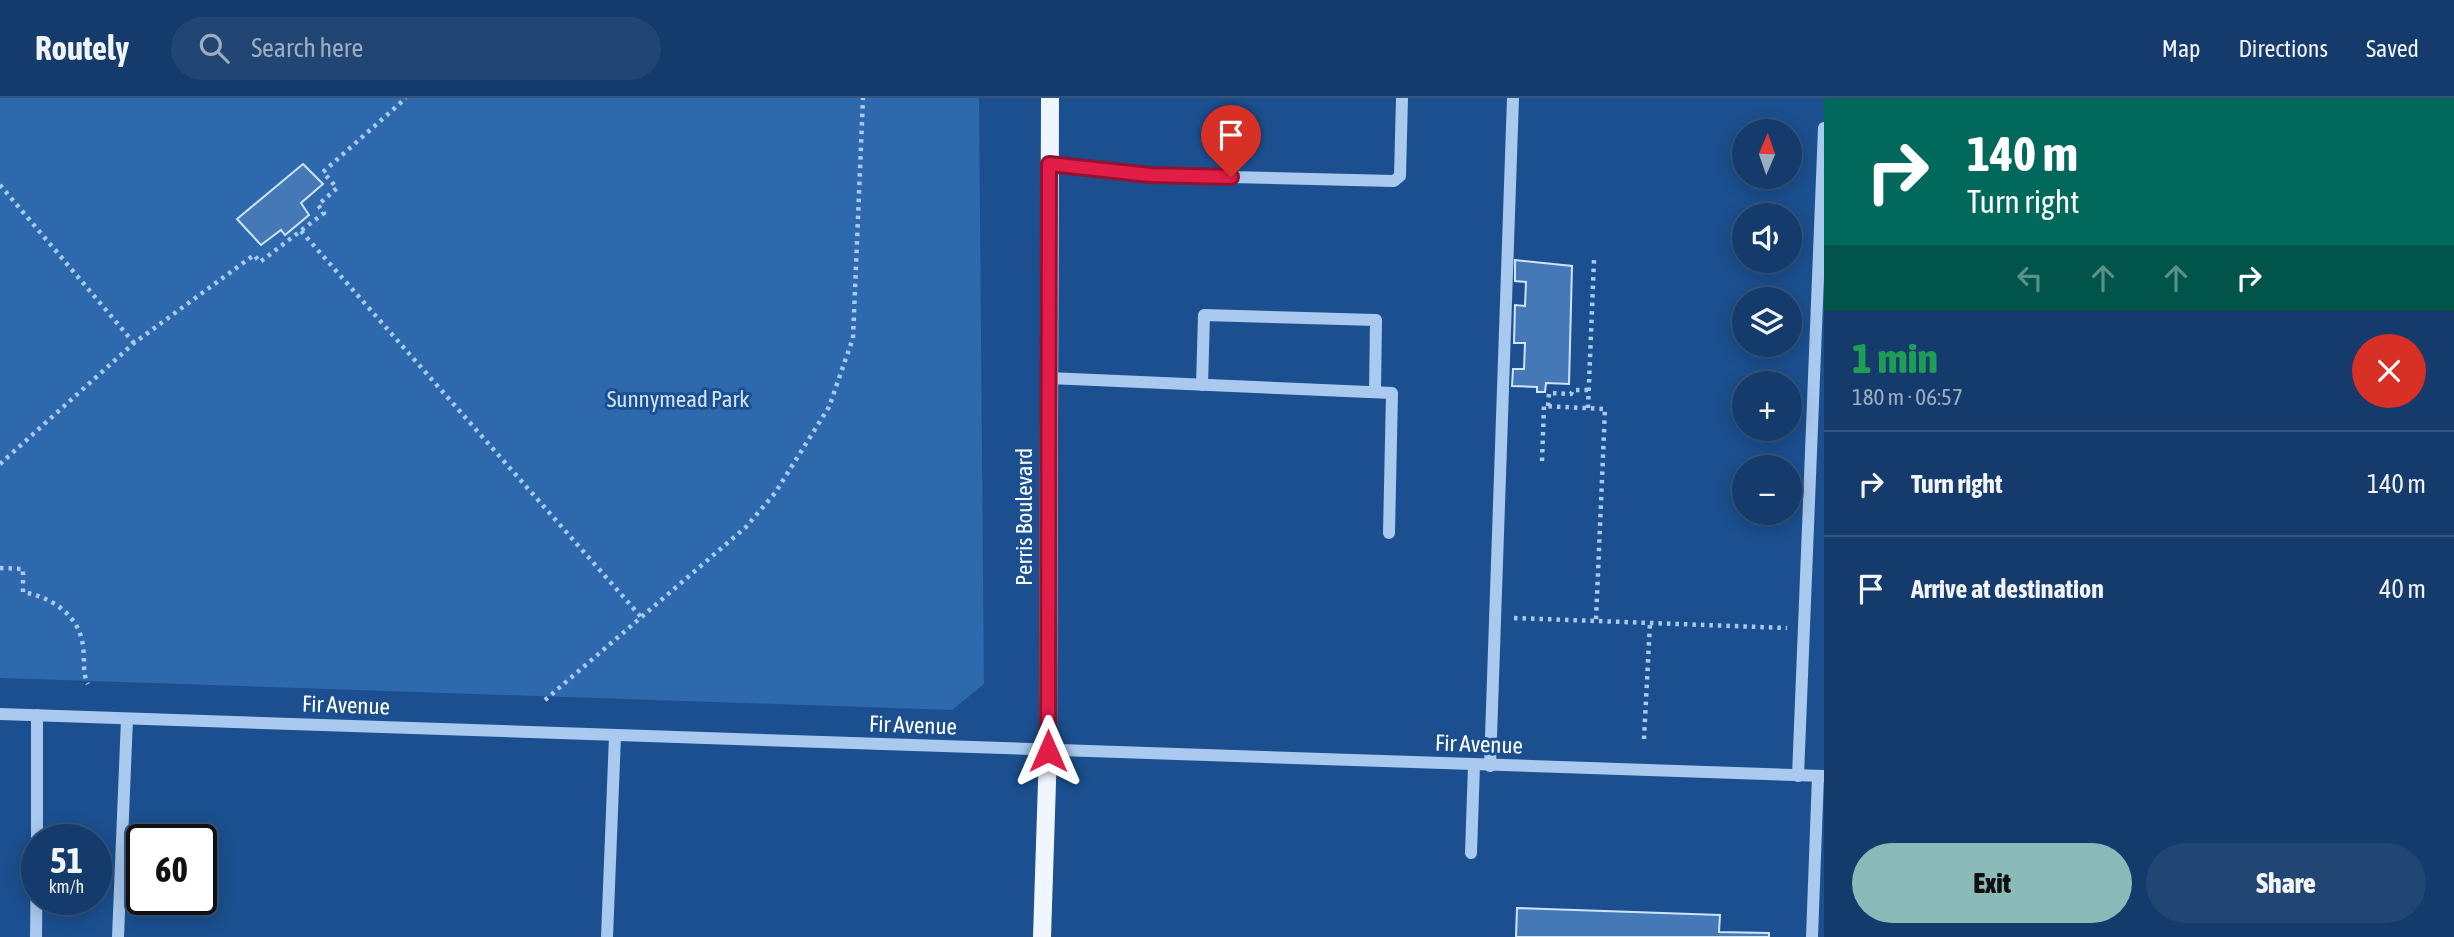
<!DOCTYPE html>
<meta charset="utf-8">
<style>
body{margin:0;font-family:"Asap Condensed",sans-serif;background:#214673;color:#f1f3f6;height:100vh;display:flex;flex-direction:column;font-size:26px;white-space:nowrap}
*{box-sizing:border-box;margin:0}
p{font-size:23px;color:#9dadc1}
.icon{flex:none;width:38px;height:38px;fill:none;stroke:currentColor;stroke-width:2;stroke-linecap:round;stroke-linejoin:round}
.map{position:relative;flex:1;overflow:hidden}
.details{display:flex;flex-direction:column;background:#143b6b;width:630px}
.details>*{flex:none}
.hud{background:#00695c;color:#fff;overflow:hidden}
.needle{width:46px;rotate:2deg}
.fabs{position:absolute;left:1732px;top:21px;display:grid;gap:14px}
.fabs a{display:grid;place-items:center;width:70px;height:70px;border-radius:50%;background:#143b6b;box-shadow:0 4px 18px #0003,0 0 0 2px #33557e;font-size:35px}
.speed{position:absolute;left:21px;top:726px;display:flex;gap:14px;font-size:35px;font-weight:700;text-align:center}
.speed>*{display:grid;place-content:center;width:91px;height:91px;border-radius:50%;background:#143b6b;box-shadow:0 4px 18px #0003,0 0 0 2px #33557e;line-height:1}
.speed small{font-size:18px;font-weight:400}
.speed .limit{border:4px solid #111;border-radius:10px;background:#fff;color:#111}
.pin{position:absolute;display:grid;place-items:center;width:60px;height:60px;color:#fff;margin:-72px -30px;border-radius:50% 50% 50% 0;rotate:-45deg;box-shadow:0 0 7px #0007}
.pin .icon{rotate:45deg}
.me{position:absolute;width:77px;margin:-38px;rotate:0deg;stroke-linejoin:round;filter:drop-shadow(0 0 5px #0008)}
.turn{display:flex;align-items:center;gap:24px;height:147px;padding:0 28px;font-size:32px}
.turn .icon{width:91px;height:91px;stroke-width:2.5}
.turn b{display:block;font-size:49px;line-height:60px}
.lanes{display:flex;align-items:center;height:66px;padding:0 28px;background:#0003;justify-content:center;gap:35px;direction:ltr}
.lanes .off{opacity:.35}
.round{display:grid;place-items:center;flex:none;width:74px;height:74px;border-radius:37px;background:#214673}
.headline{display:flex;align-items:center;justify-content:space-between;height:119px;padding:0 28px}
h1{font-size:42px;font-weight:800;line-height:52px;color:#1e9e55}
.primary-button{display:flex;gap:14px;margin-top:auto;padding:14px 28px}
.primary-button a{flex:1;height:80px;border-radius:42px;background:#8bbbb9;color:#111;font-size:28px;font-weight:800;line-height:80px;text-align:center}
.primary-button a+a{background:#214673;color:#f1f3f6}
ul{padding:0;list-style:none}
li{display:flex;align-items:center;gap:21px;height:105px;padding:0 28px;border-top:2px solid #33557e}
li div{flex:1}
li b{display:block;font-size:26px}
li em{font-style:normal}
header{display:flex;align-items:center;gap:42px;box-sizing:border-box;height:98px;padding:0 35px;background:#143b6b;border-bottom:2px solid #33557e}
header strong{font-size:33px}
nav{display:flex;gap:38px;margin-inline-start:auto;font-size:24px}
.search{width:490px;height:63px;background:#214673;display:flex;align-items:center;gap:18px;box-sizing:border-box;padding:0 24px;border-radius:38px;color:#9dadc1;font-size:26px}
main{display:flex;flex:1;min-height:0}
.map>svg:first-child{display:block}
.green{fill:#2e69ad}
.building{fill:#4478b7;stroke:#cfe3fa;stroke-width:2}
.lines{fill:none;stroke-linecap:round;stroke-linejoin:round}
.path{stroke:#a9c9ee;stroke-width:4.5;stroke-dasharray:3.5 5;stroke-linecap:butt}
.minor{stroke:#a9c9ee;stroke-width:12}
.major{stroke:#f0f6ff;stroke-width:18}
.route-casing{stroke:#92132f;stroke-width:18}
.route{stroke:#e11d48;stroke-width:12}
.labels{text-anchor:middle;stroke-width:6;stroke-linejoin:round;paint-order:stroke}
.park-label{font-size:23px;fill:#cfe3fa;stroke:#1b4f8f}
.street-label{font-size:23px;fill:#fff;stroke:#1b4f8f}
</style>
<header>
<strong>Routely</strong>
<div class="search"><svg class="icon" aria-label="search" viewBox="0 0 24 24"><circle cx="10" cy="10" r="6"/><path d="M15 15l6 6"/></svg>Search here</div>
<nav><a>Map</a><a>Directions</a><a>Saved</a></nav>
</header>
<main>
<div class="map">
<svg width="1824" height="839" viewBox="0 0 1824 839">
<rect width="100%" height="100%" fill="#1b4f8f"/>
<!-- green -->
<path class="green" d="M0 0H979L984 586 952 612 0 580Z"/>
<!-- building -->
<g class="building">
<path d="M303 66 323 86 301 105 309 117 285 137 281 132 261 147 237 121Z"/>
<path d="M1515 162 1572 168 1569 286 1546 285 1545 294H1537V289L1512 288 1513 271H1524L1525 245H1514L1515 207 1525 208 1526 184 1515 183Z"/>
<path d="M1517 810 1720 817 1719 834 1769 835V839H1516Z"/>
</g>
<g class="lines">
<!-- path -->
<g class="path">
<path d="M0 87 134 245"/>
<path d="M301 133 642 520"/>
<path d="M1548 308 1549 295 1571 296 1573 292H1588"/>
<path d="M1588 310 1594 162"/>
<path d="M1542 363 1544 308 1605 311 1596 522"/>
<path d="M0 366 134 245 254 157 260 164 324 115 318 107 337 90 323 74 406 0"/>
<path d="M0 470 23 471V494C51 499 80 517 83 549 85 562 82 575 88 586"/>
<path d="M1514 520 1787 530"/>
<path d="M545 602 746 429 775 395 829 309 853 240 863 0"/>
<path d="M1644 641 1650 525"/>
</g>
<!-- minor -->
<g class="minor">
<path d="M1049 66 1150 77 1394 83 1400 78 1402 0"/>
<path d="M1049 280 1392 295 1389 435"/>
<path d="M1202 287 1204 217 1376 222 1375 294"/>
<path d="M0 616 1824 678"/>
<path d="M1490 668 1513 0"/>
<path d="M1798 678 1824 30"/>
<path d="M37 742V617"/>
<path d="M1471 755 1474 667"/>
<path d="M36 839 37 749"/>
<path d="M118 839 127 621"/>
<path d="M607 839 615 638"/>
<path d="M1812 839 1818 678"/>
</g>
<!-- major -->
<path class="major" d="M1042 839 1048 653 1050 0"/>
</g>
<g class="lines">
<defs>
<path id="route" d="M1048 653 1049 66 1150 77 1231 79"/>
</defs>
<!-- route casing -->
<use href="#route" class="route-casing"/>
<!-- route -->
<use href="#route" class="route"/>
</g>
<g class="labels">
<!-- park labels -->
<g class="park-label">
<text x="678" y="309">Sunnymead Park</text>
</g>
<!-- street labels -->
<g class="street-label">
<text transform="translate(1024 419) rotate(-90)" y="8">Perris Boulevard</text>
<text transform="translate(346 607) rotate(2)" y="8">Fir Avenue</text>
<text transform="translate(913 627) rotate(2)" y="8">Fir Avenue</text>
<text transform="translate(1479 646) rotate(2)" y="8">Fir Avenue</text>
</g>
</g>
</svg>
<div class="fabs">
<a><svg class="needle" viewBox="-14 -14 28 28"><path d="M0-13l5 13h-10z" fill="#e53935"/><path d="M0 13l5-13h-10z" fill="#9dadc1"/></svg></a>
<a><svg class="icon" aria-label="sound" viewBox="0 0 24 24"><path d="M4 9h4l5-4v14l-5-4H4zM17 9q2 3 0 6"/></svg></a>
<a><svg class="icon" aria-label="layers" viewBox="0 0 24 24"><path d="M12 4l9 5-9 5-9-5zM3 14l9 5 9-5"/></svg></a>
<a>+</a>
<a>−</a>
</div>
<div class="speed"><div>51<small>km/h</small></div><div class="limit">60</div></div>
<div class="pin" style="left:1231px;top:79px;background:#d93025"><svg class="icon" aria-label="arrive" viewBox="0 0 24 24"><path d="M6 21V4h12l-3 4 3 4H6"/></svg></div>
<svg class="me" style="left:1048px;top:653px" viewBox="-20 -20 40 40"><path d="M0-17L14 15 0 8-14 15z" fill="#e11d48" stroke="#fff" stroke-width="4"/></svg>
</div>
<section class="details">
<div class="hud">
<div class="turn"><svg class="icon" aria-label="right" viewBox="0 0 24 24"><path d="M7 20v-9h11M14 6l5 5-5 5"/></svg><div><b>140 m</b>Turn right</div></div>
<div class="lanes"><svg class="icon off" aria-label="left" viewBox="0 0 24 24"><path d="M17 20v-9H6M10 6l-5 5 5 5"/></svg><svg class="icon off" aria-label="ahead" viewBox="0 0 24 24"><path d="M12 20V5M6 11l6-6 6 6"/></svg><svg class="icon off" aria-label="ahead" viewBox="0 0 24 24"><path d="M12 20V5M6 11l6-6 6 6"/></svg><svg class="icon" aria-label="right" viewBox="0 0 24 24"><path d="M7 20v-9h11M14 6l5 5-5 5"/></svg></div>
</div>
<div class="headline"><div><h1>1 min</h1><p>180 m · 06:57</p></div><a class="round" style="background:#d93025;color:#fff"><svg class="icon" aria-label="close" viewBox="0 0 24 24"><path d="M6 6l12 12M18 6L6 18"/></svg></a></div>
<ul>
<li><svg class="icon" aria-label="right" viewBox="0 0 24 24"><path d="M7 20v-9h11M14 6l5 5-5 5"/></svg><div><b>Turn right</b></div><em>140 m</em></li>
<li><svg class="icon" aria-label="arrive" viewBox="0 0 24 24"><path d="M6 21V4h12l-3 4 3 4H6"/></svg><div><b>Arrive at destination</b></div><em>40 m</em></li>
</ul>
<div class="primary-button"><a>Exit</a><a>Share</a></div>
</section>
</main>
